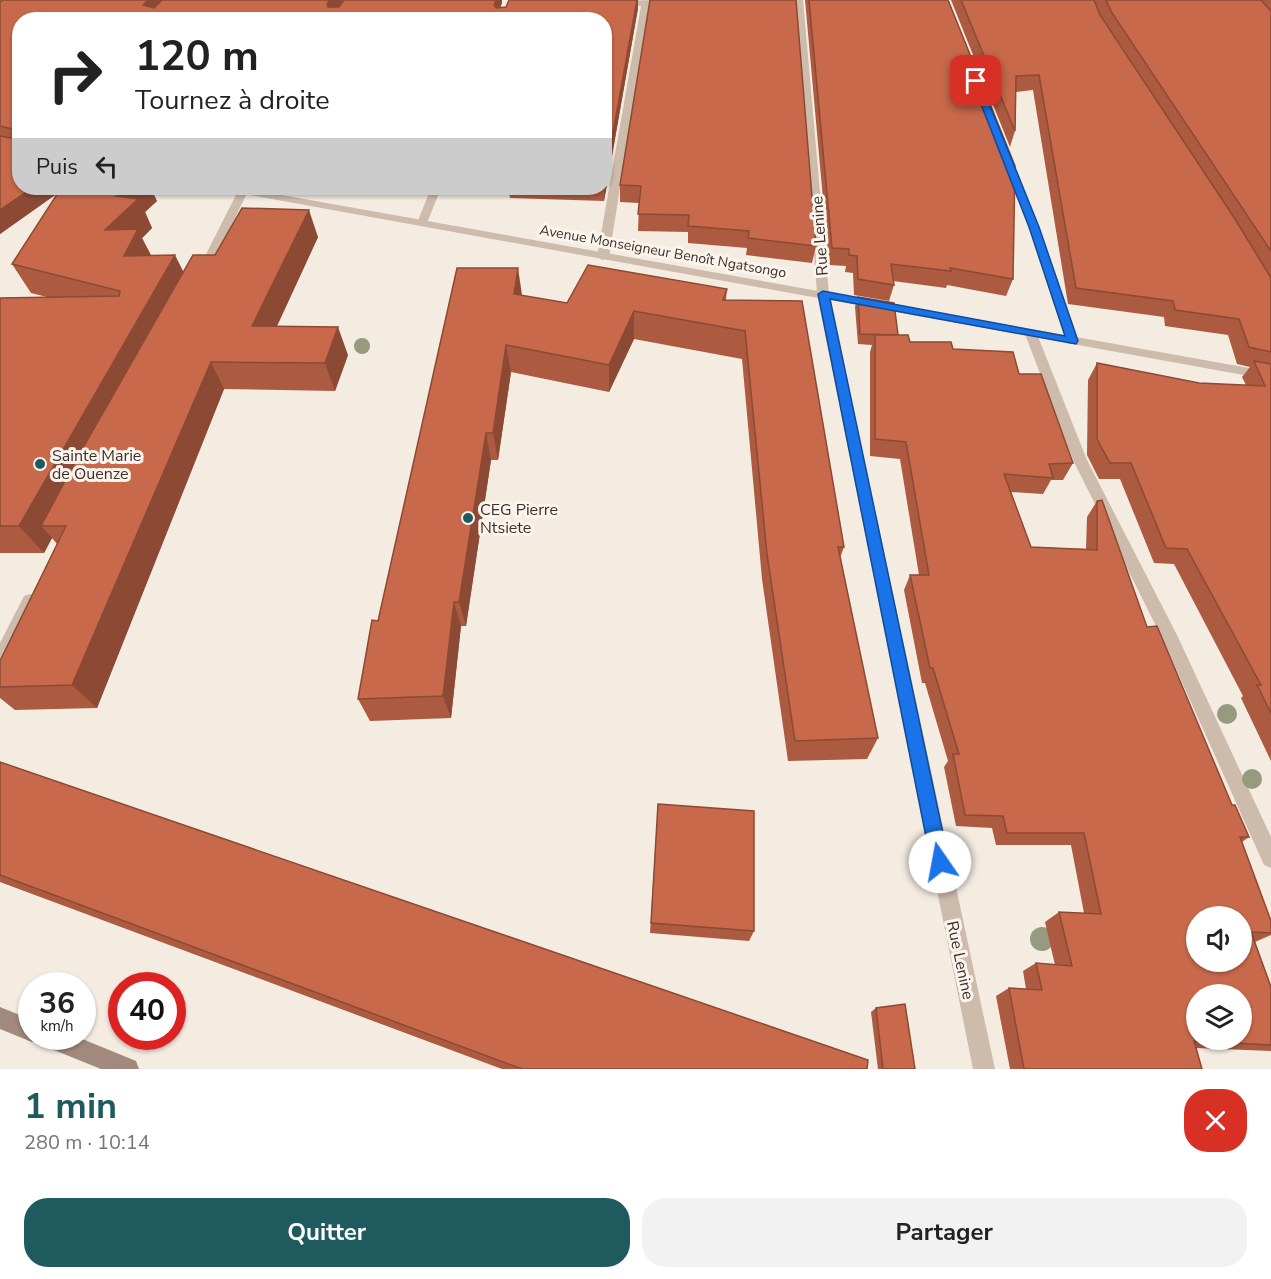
<!DOCTYPE html>
<html lang="fr">
<meta charset="utf-8">
<style>
body{margin:0;font-family:"Nunito Sans",sans-serif;background:#f2f2f2;color:#222;height:100vh;display:flex;flex-direction:column;font-size:22px;white-space:nowrap}
*{box-sizing:border-box;margin:0}
p{font-size:20px;color:#767676}
.icon{flex:none;width:33px;height:33px;fill:none;stroke:currentColor;stroke-width:2;stroke-linecap:round;stroke-linejoin:round}
.map{position:relative;height:1069px;overflow:hidden}
.side{display:flex;flex-direction:column;background:#fff;flex:1}
.side>*{flex:none}
.top-card{position:absolute;left:12px;top:12px;width:600px;height:183px;border-radius:24px;box-shadow:0 2px 4px #0004;background:#fff;color:#222;overflow:hidden}
.controls{position:absolute;left:1186px;top:906px;display:grid;gap:12px}
.controls a{display:grid;place-items:center;width:66px;height:66px;border-radius:50%;background:#fff;box-shadow:0 2px 4px #0004;font-size:30px}
.speed{position:absolute;left:18px;top:972px;display:flex;gap:12px;font-size:30px;font-weight:700;text-align:center}
.speed>*{display:grid;place-content:center;width:78px;height:78px;border-radius:50%;background:#fff;box-shadow:0 2px 4px #0004;line-height:1}
.speed small{font-size:15px;font-weight:400}
.speed .limit{border:9px solid #d22;background:#fff;color:#111}
.pin{position:absolute;display:grid;place-items:center;width:51px;height:51px;color:#fff;margin:-26px;border-radius:12px;box-shadow:0 3px 9px #0006}
.me{position:absolute;width:66px;margin:-33px;rotate:348deg;stroke-linejoin:round;filter:drop-shadow(0 0 4px #0008)}
.turn{display:flex;align-items:center;gap:21px;height:126px;padding:0 24px;font-size:27px}
.turn .icon{width:78px;height:78px;stroke-width:2.5}
.turn b{display:block;font-size:42px;line-height:51px}
.then{display:flex;align-items:center;height:57px;padding:0 24px;background:#0003;gap:12px;font-size:22px}
.round{display:grid;place-items:center;flex:none;width:63px;height:63px;border-radius:24px;background:#f2f2f2}
.summary{display:flex;align-items:center;justify-content:space-between;height:102px;padding:0 24px}
h1{font-size:36px;font-weight:700;line-height:45px;color:#1f5a5e}
.action{display:flex;gap:12px;margin-top:auto;padding:12px 24px}
.action a{flex:1;height:69px;border-radius:24px;background:#1f5a5e;color:#fff;font-size:24px;font-weight:700;line-height:69px;text-align:center}
.action a+a{background:#f2f2f2;color:#222}
.map>svg:first-child{display:block}
.lines{fill:none;stroke-linecap:round;stroke-linejoin:round}
.minor{fill:#cdbbac;fill-rule:evenodd}
.tertiary{fill:#cdbbac;fill-rule:evenodd}
.secondary{fill:#a18a7d;fill-rule:evenodd}
.tree{fill:#969b7f}
.wall{fill:#ac5a40}
.shaded-wall{fill:#8c4a34}
.building{fill:#c8694b;stroke:#8c4a34;stroke-width:1.5;fill-rule:evenodd}
.route{fill:#1a73e8;stroke:#114b97;stroke-width:1.5}
.poi-dot{fill:#1f5a5e;stroke:#fbf5ee;stroke-width:2}
.labels{text-anchor:middle;stroke-width:6;stroke-linejoin:round;paint-order:stroke}
.far-street-label{font-size:14px;fill:#3b302b;stroke:#fbf5ee}
.street-label{font-size:16px;fill:#3b302b;stroke:#fbf5ee}
.poi-label{font-size:16px;fill:#3b302b;stroke:#fbf5ee;text-anchor:start}
</style>
<div class="map">
<svg width="1271" height="1069" viewBox="0 0 1271 1069">
<rect width="100%" height="100%" fill="#f4ebe1"/>
<g class="lines">
<!-- minor -->
<g class="minor">
<path d="M650 0 672 4 668 6H649L609 257 603 260 597 257 641 6 620 5 616 3 620 1Z"/>
<path d="M795 0H803L829 294 823 298 817 294Z"/>
<path d="M1007 158 1012 161 1039 227 1078 341 1076 344H1068L1066 341 1029 227 1002 161Z"/>
<path d="M243 188 248 191 209 272 203 275 199 274 197 272 238 191Z"/>
<path d="M431 188H441L427 223 426 225H418L417 223Z"/>
<path d="M1031 330 1037 334 1087 460 1177 635 1271 837V868L1264 865 1164 642 1073 460 1025 334Z"/>
<path d="M30 594 36 596 38 601 6 665 0 667V643L24 596Z"/>
</g>
<!-- tertiary -->
<path class="tertiary" d="M223 188H243L1271 372V380L830 300 995 1069H973L818 298 228 191Z"/>
<!-- secondary -->
<path class="secondary" d="M0 1007 32 1020V1036H75L136 1061 139 1069H101L39 1044 38 1040 32 1042 0 1029Z"/>
</g>
<!-- trees -->
<g class="tree">
<circle cx="362" cy="346" r="8"/>
<circle cx="1227" cy="714" r="10"/>
<circle cx="1252" cy="779" r="10"/>
<circle cx="1042" cy="939" r="12"/>
</g>
<!-- wall -->
<g class="wall">
<path d="M0 0 502 3 500 7 638 8 604 201 510 198 509 193H498V188H604V20H20V188L157 201 145 212 152 228 142 238 151 255 183 272 215 255 318 237 277 326 348 355 335 391 224 389 97 708 15 710 0 698V661L57 544 52 538 44 553H0V298L47 297 31 293 12 264 59 192 0 234Z"/>
<path d="M650 0 816 246 812 263 746 255 747 248 688 243V232L638 231 639 203 620 202V185Z"/>
<path d="M805 0H948L1013 279 1006 296 947 285 946 288 893 281 894 285 889 301 854 295 853 273 845 272 846 266 829 265Z"/>
<path d="M951 0H1094L1100 15 1102 19 1094 0H1271V761L1241 698 1243 696 1174 564 1154 563 1120 479H1099L1087 455 1088 380 1097 363 1199 383 1246 385 1242 377 1250 367 1237 364 1228 335 1165 326 1164 317 1068 304 1033 90 1016 92 1015 131 1010 147Z"/>
<path d="M362 188H425L421 195 404 194Z"/>
<path d="M727 289 726 300 802 301 844 547 840 558 878 738 867 759 788 761 762 579 742 359 634 339 609 392 511 372 498 460H491L466 626H461L451 718 370 721 358 699 378 621 521 295 567 303Z"/>
<path d="M858 297 898 335 910 342 953 349 1019 374 1073 463 1063 480H1051L1043 494 1011 492 1031 547 1086 549 1087 517 1097 501 1147 627 1232 805 1249 837 1242 842 1271 921V935L1255 942 1271 987V1051L1196 1048 1202 1069H1010L996 996 1009 988 1026 989 1023 971 1036 963 1055 965 1045 922 1059 912 1084 913 1071 845H996L992 828 956 826 944 767 948 761 925 683H922L904 590 910 575H919L900 459 870 456V352L872 345 858 344 855 307Z"/>
<path d="M0 762 867 1069H502L0 882Z"/>
<path d="M658 804 754 931 749 941 650 933Z"/>
<path d="M876 1008 915 1069H878L871 1012Z"/>
</g>
<!-- shaded-wall -->
<g class="shaded-wall">
<path d="M148 0H167L149 20 143 5Z"/>
<path d="M330 0H344L331 19 327 4Z"/>
<path d="M496 0H502V3L496 19 494 5Z"/>
<path d="M637 0H638V8L604 201V182Z"/>
<path d="M32 188H65L0 234V210Z"/>
<path d="M126 188H151L157 201 145 212 152 228 142 238 152 258 124 256 105 230 116 196Z"/>
<path d="M419 188H425L421 195Z"/>
<path d="M309 210 318 237 264 354 252 326Z"/>
<path d="M175 255 189 283 41 526 52 538 44 553 19 526Z"/>
<path d="M518 268 522 295 514 294Z"/>
<path d="M634 311V339L609 392V365Z"/>
<path d="M338 327 348 355 335 391 325 363Z"/>
<path d="M506 345 511 372 498 460 493 433Z"/>
<path d="M211 362 224 389 97 708 72 685Z"/>
<path d="M486 433 491 460 466 626 459 602Z"/>
<path d="M454 602 461 626 451 718 443 696Z"/>
</g>
<!-- building -->
<g class="building">
<path d="M3 0H148L143 5 154 8 162 0H330L327 4 328 7H339L344 0H496L494 5 496 8 506 7 509 0H637L604 182V20H20V188H32L0 210V136L10 138 13 136V129L0 126V2Z"/>
<path d="M650 0H796L816 246 748 238 749 231 688 226 689 215 638 214 641 186 620 185Z"/>
<path d="M809 0H948L1015 166 1013 279 950 268 951 271 891 264 894 285 858 279 857 256 849 255V249L832 248Z"/>
<path d="M961 0H1094L1100 15 1235 219 1271 278V352L1249 347 1239 319 1175 310 1173 301 1076 288 1039 75 1016 76 1015 131Z"/>
<path d="M1106 0H1261L1271 11V251L1112 13Z"/>
<path d="M61 188H126L116 196 138 199 105 230 138 229 124 256 175 255 19 526H0V298L119 296 120 291 12 264Z"/>
<path d="M242 208 309 210 252 326 338 327 325 363 211 362 72 685 0 687V661L66 526H41L79 455 193 255H215Z"/>
<path d="M588 265 727 289 723 300 802 301 844 547H838L878 738 795 741 767 554 745 331 634 311 609 365 506 345 493 433H486L459 602H454L443 696 358 699 372 620 378 621 457 268H518L514 294 567 303Z"/>
<path d="M858 297 894 303 898 335 860 334Z"/>
<path d="M875 335H908L910 342H951L953 349 1013 352 1019 374H1041L1073 463 1049 464 1053 478 1004 474 1031 547 1097 550V501L1102 500 1147 627 1157 626 1232 805H1235L1249 837H1240L1271 921V933L1251 932 1271 987V1045L1194 1041 1202 1069H1024L1009 988 1042 990 1036 963 1072 966 1059 912 1101 914 1084 833H1007L1003 816 965 815 953 754H959L933 668H930L910 575H929L906 442 875 439ZM1197 916H1242V962H1197ZM1197 994H1242V1040H1197Z"/>
<path d="M1254 361 1271 364V713L1257 685H1261L1187 549 1166 548 1131 463H1110L1097 439V363L1199 383 1265 386Z"/>
<path d="M0 762 868 1060 867 1069H522L0 875Z"/>
<path d="M658 804 754 811V931L651 923Z"/>
<path d="M905 1004 915 1069H883L876 1008Z"/>
</g>
<!-- route -->
<path class="route" d="M976 79 980 81 1039 227 1078 341 1076 344 830 299 949 862 946 869 940 871 934 869 931 862 818 294 823 291 1065 336 1029 227 972 81Z"/>
<!-- markers -->
<g class="poi-dot">
<circle cx="40" cy="464" r="6"/>
<circle cx="468" cy="518" r="6"/>
</g>
<g class="labels">
<!-- far-street labels -->
<g class="far-street-label">
<text transform="translate(663 251) rotate(10)" y="5">Avenue Monseigneur Benoît Ngatsongo</text>
</g>
<!-- street labels -->
<g class="street-label">
<text transform="translate(819 236) rotate(-94)" y="6">Rue Lenine</text>
<text transform="translate(961 960) rotate(78)" y="6">Rue Lenine</text>
</g>
<!-- poi labels -->
<g class="poi-label">
<text x="52" y="461">Sainte Marie<tspan x="52" dy="18">de Ouenze</tspan></text>
<text x="480" y="515">CEG Pierre<tspan x="480" dy="18">Ntsiete</tspan></text>
</g>
</g>
</svg>
<div class="controls">
<a><svg class="icon" aria-label="sound" viewBox="0 0 24 24"><path d="M4 9h4l5-4v14l-5-4H4zM17 9q2 3 0 6"/></svg></a>
<a><svg class="icon" aria-label="layers" viewBox="0 0 24 24"><path d="M12 4l9 5-9 5-9-5zM3 14l9 5 9-5"/></svg></a>
</div>
<div class="speed"><div>36<small>km/h</small></div><div class="limit">40</div></div>
<div class="pin" style="left:976px;top:81px;background:#d93025"><svg class="icon" aria-label="arrive" viewBox="0 0 24 24"><path d="M6 21V4h12l-3 4 3 4H6"/></svg></div>
<svg class="me" style="left:940px;top:862px" viewBox="-20 -20 40 40"><circle r="19" fill="#fff"/><path d="M0-13L10 11 0 6-10 11z" fill="#1a73e8"/></svg>
<div class="top-card">
<div class="turn"><svg class="icon" aria-label="right" viewBox="0 0 24 24"><path d="M7 20v-9h11M14 6l5 5-5 5"/></svg><div><b>120 m</b>Tournez à droite</div></div>
<div class="then">Puis<svg class="icon" aria-label="left" viewBox="0 0 24 24"><path d="M17 20v-9H6M10 6l-5 5 5 5"/></svg></div>
</div>
</div>
<section class="side">
<div class="summary"><div><h1>1 min</h1><p>280 m · 10:14</p></div><a class="round" style="background:#d93025;color:#fff"><svg class="icon" aria-label="close" viewBox="0 0 24 24"><path d="M6 6l12 12M18 6L6 18"/></svg></a></div>
<div class="action"><a>Quitter</a><a>Partager</a></div>
</section>
